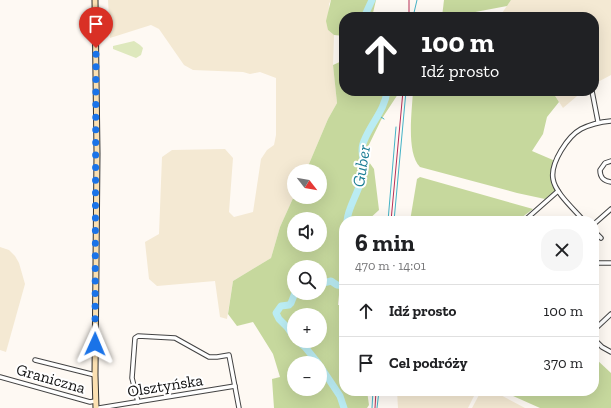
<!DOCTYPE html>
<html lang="pl">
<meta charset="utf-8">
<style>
body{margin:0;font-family:"Zilla Slab",serif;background:#f6f6f6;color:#202124;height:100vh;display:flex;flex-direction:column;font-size:15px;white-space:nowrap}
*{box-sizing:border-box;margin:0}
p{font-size:13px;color:#757577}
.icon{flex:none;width:22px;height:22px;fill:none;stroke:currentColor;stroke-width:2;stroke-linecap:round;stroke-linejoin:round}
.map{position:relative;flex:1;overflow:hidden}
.sheet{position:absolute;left:339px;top:216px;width:260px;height:180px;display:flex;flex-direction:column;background:#fff;border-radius:16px;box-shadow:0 4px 16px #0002}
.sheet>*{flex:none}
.hud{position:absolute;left:339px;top:12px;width:260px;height:84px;border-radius:16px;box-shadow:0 4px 16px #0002;background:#202124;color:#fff;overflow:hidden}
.needle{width:26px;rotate:121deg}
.fabs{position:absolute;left:287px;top:164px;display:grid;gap:8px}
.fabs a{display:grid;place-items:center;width:40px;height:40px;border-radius:50%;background:#fff;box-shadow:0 4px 16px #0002;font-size:20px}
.pin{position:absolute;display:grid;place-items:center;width:34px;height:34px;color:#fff;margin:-41px -17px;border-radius:50% 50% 50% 0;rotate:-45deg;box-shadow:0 0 4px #0007}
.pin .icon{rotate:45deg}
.me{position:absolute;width:44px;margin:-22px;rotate:1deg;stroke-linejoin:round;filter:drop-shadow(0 0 3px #0008)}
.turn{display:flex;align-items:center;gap:14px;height:84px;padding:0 16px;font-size:18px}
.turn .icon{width:52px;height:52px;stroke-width:2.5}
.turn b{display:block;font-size:28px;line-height:34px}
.round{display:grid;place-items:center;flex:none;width:42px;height:42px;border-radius:16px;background:#f6f6f6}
.summary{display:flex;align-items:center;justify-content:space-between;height:68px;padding:0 16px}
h1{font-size:24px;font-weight:800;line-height:30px}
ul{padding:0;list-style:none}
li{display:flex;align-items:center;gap:12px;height:52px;padding:0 16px;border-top:1px solid #e0e0e0}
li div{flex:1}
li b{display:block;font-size:15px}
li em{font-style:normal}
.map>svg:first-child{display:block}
.farmland{fill:#f4e9d3}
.green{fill:#dee8bd}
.forest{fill:#c6d89d;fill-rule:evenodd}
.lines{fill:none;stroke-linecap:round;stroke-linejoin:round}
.stream{stroke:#44b3c7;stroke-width:1}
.river{stroke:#baecf3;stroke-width:7}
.minor-casing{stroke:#434343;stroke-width:5.5}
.secondary-casing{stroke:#323232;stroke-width:7}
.minor{stroke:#fff;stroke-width:3.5}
.secondary{stroke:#fbe0b1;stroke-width:5}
.rail{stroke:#b92e57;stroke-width:1}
.route{stroke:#1a73e8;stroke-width:7;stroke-dasharray:0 12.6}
.labels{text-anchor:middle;stroke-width:4;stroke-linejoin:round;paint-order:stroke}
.street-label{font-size:16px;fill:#101010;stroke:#fff}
.water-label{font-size:17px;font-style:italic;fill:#1d7e95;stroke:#fff}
</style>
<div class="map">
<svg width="611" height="408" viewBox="0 0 611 408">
<rect width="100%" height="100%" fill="#fef9f3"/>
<!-- farmland -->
<g class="farmland">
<path d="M108 0H331L329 4 328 30 334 35 333 65 337 103 328 119 306 171H294V196L280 227 271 258 233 281 227 319 220 317 215 281 157 286 149 279 145 242 159 234 162 157 172 150 225 149 233 158 229 212 234 217 253 212 261 159 267 150 274 145 276 135V78L260 72 250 74 243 72 193 70 184 65 159 29 151 25 110 38Z"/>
<path d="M511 0H611V75L594 84V17H506L502 13Z"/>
<path d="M552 91H583L563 108Z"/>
<path d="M0 247 9 250 15 256 19 263 25 284 6 352 0 350Z"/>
<path d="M397 391H474L475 394 468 408H398Z"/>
<path d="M483 391 495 392 525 408H472L479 395Z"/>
</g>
<!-- green -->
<path class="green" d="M134 41 140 45 143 48 141 55 136 58 113 49V46Z"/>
<!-- forest -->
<g class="forest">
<path d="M331 0H376L372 17H344V36L334 35 328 30 326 21Z"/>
<path d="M444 0H511L507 6 449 17H442Z"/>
<path d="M344 60V91H400L381 120 364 155 374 169 379 210 367 221H344V293L339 295 338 305H344V391H367L369 405 367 408H274L272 379 280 377 273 354 253 322 237 326 228 314 233 281 271 258 280 227 294 196V197H320V171H306L328 119 337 103 333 65ZM294 219H320V245H294ZM294 267H320V293H294ZM294 315H320V341H294ZM294 363H320V389H294Z"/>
<path d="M413 91H552L559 102 547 117 543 134 532 151 553 160 551 179 556 190 545 199 517 193 420 167C406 153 412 111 413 91Z"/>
<path d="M420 177 533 209 517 221H410L417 179Z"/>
<path d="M596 359 611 373V408H540L502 391H594V361Z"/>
</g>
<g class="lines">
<!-- stream -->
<g class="stream">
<path d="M413 17 417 0"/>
<path d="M378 115 384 119"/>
<path d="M388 221 396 127"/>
<path d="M394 221 406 91"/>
<path d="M372 408 373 391"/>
<path d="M377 408 379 391"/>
</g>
<!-- river -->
<g class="river">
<path d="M366 17V13L372 0"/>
<path d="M347 221C348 207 358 194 361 180 362 174 364 168 363 162 363 153 360 150 364 141 371 123 385 110 387 91"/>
<path d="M320 284 331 281 337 285 344 286"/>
<path d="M294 337 287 327 279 319 276 313 281 306 289 305 291 303 295 293"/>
<path d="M298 341 305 347 318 363"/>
<path d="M320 366 340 396 344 408"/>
</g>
<defs>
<g id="minor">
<path d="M592 91 598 122"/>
<path d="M611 161 605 163 600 170C600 178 604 181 611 182"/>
<path d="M524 221 558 191"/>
<path d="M584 221C575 210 555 193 553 179 550 163 568 136 581 129 591 124 600 122 611 121"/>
<path d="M594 224 611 209"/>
<path d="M594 231 601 238"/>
<path d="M599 263H611"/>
<path d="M594 330 611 314"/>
<path d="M594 339 602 347 611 352"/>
<path d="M35 360 95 375"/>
<path d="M0 377 90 402 95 401"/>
<path d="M138 402 132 378 135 338 138 336 175 338 209 357H217L229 355 239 408"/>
<path d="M99 408 235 386"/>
</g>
<path id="secondary" d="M95 0 97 153 95 375 96 408"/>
</defs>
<!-- minor casing -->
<use href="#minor" class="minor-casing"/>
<!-- secondary casing -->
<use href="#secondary" class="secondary-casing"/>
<!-- minor -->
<use href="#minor" class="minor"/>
<!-- secondary -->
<use href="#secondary" class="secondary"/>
<!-- rail -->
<g class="rail">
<path d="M409 17V0"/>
<path d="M391 221 403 91"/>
<path d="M375 408 376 391"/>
</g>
</g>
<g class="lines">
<!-- route -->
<path class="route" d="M95 344 96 48"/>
</g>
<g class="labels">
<!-- street labels -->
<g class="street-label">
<text transform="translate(51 378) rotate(16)" y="6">Graniczna</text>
<text transform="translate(165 385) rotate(-9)" y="6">Olsztyńska</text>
</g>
<!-- water labels -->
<g class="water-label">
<text transform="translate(361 166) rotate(-81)" y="6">Guber</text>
</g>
</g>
</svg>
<div class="fabs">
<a><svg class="needle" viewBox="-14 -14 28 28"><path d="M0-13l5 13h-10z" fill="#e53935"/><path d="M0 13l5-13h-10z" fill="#757577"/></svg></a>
<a><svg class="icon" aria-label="sound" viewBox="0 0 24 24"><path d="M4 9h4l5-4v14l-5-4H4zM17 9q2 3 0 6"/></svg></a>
<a><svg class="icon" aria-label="search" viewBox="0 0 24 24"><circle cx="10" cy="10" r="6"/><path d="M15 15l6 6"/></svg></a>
<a>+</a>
<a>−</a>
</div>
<div class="pin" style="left:96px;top:48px;background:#d93025"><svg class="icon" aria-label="arrive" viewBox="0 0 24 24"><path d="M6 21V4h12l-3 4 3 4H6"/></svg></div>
<svg class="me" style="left:95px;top:344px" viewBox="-20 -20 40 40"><path d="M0-17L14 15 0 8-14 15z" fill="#1a73e8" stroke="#fff" stroke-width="4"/></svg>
<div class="hud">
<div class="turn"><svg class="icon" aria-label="ahead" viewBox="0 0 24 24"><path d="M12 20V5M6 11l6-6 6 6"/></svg><div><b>100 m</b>Idź prosto</div></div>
</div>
<section class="sheet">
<div class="summary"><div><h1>6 min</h1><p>470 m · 14:01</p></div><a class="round"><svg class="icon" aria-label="close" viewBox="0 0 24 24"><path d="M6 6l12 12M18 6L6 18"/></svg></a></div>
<ul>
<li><svg class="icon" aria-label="ahead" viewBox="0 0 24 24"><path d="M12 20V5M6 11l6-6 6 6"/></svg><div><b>Idź prosto</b></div><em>100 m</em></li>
<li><svg class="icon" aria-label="arrive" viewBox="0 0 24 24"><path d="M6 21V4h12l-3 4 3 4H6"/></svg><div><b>Cel podróży</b></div><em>370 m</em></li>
</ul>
</section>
</div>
